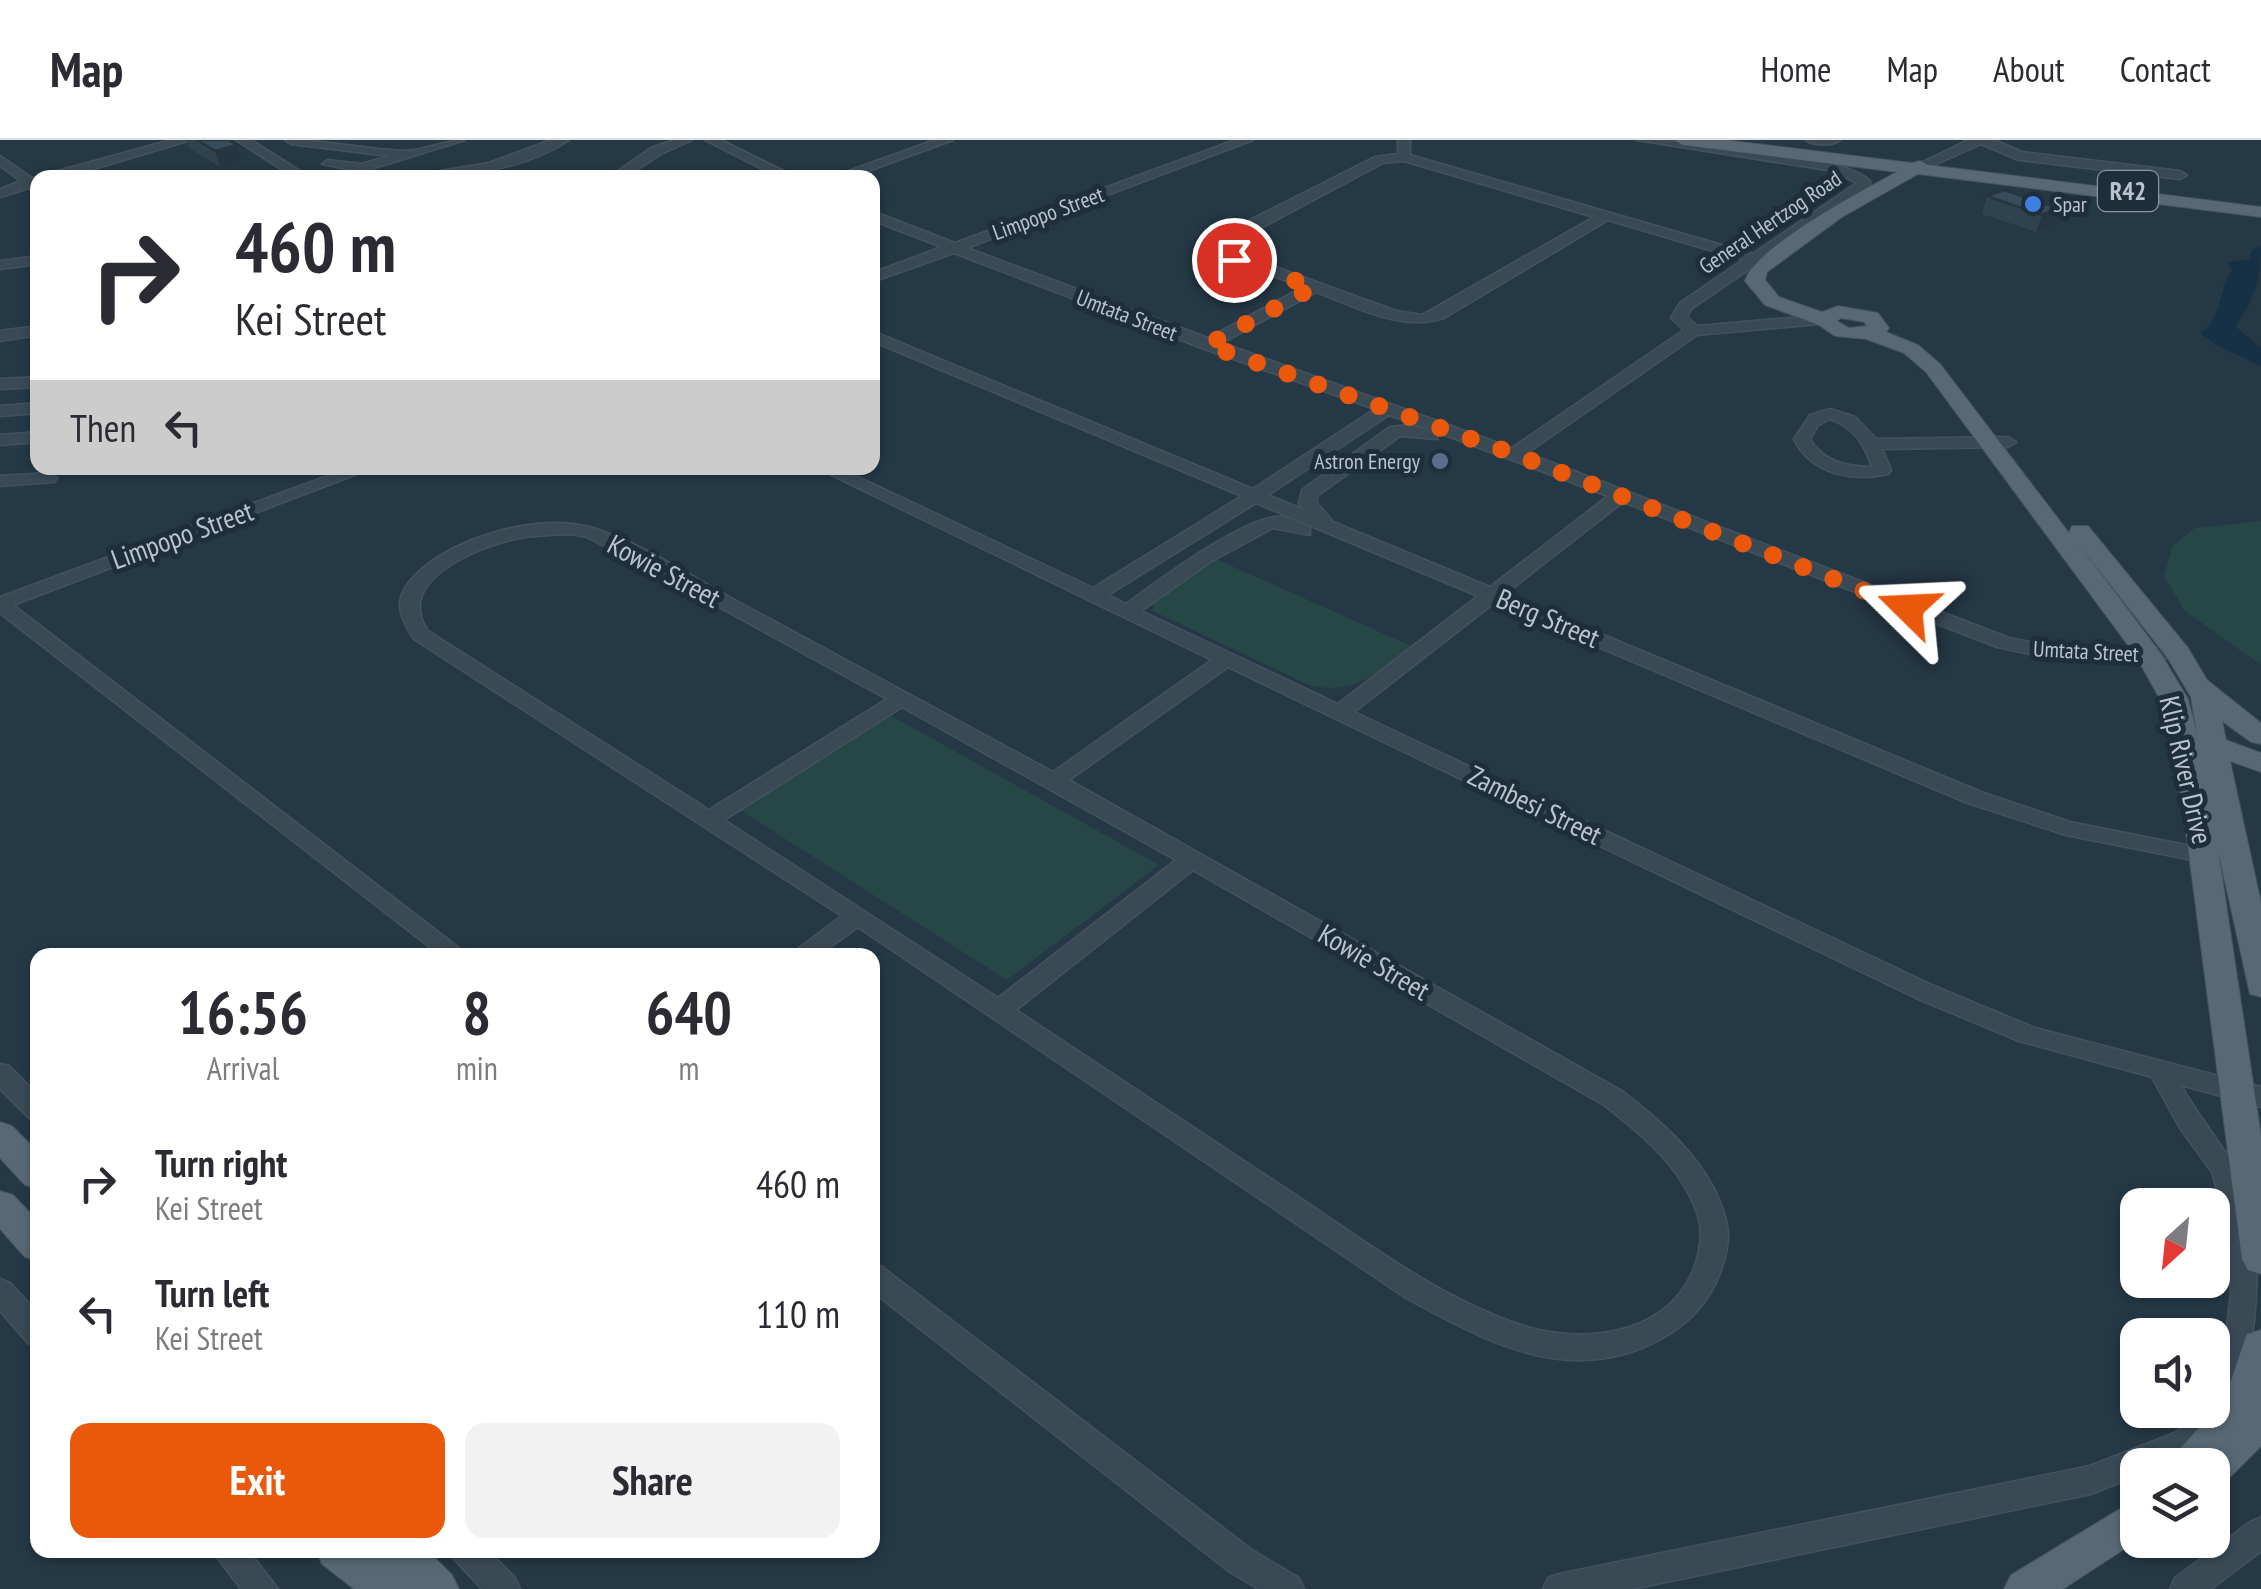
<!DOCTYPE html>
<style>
body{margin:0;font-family:"PT Sans Narrow",sans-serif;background:#f2f2f3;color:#2b2b33;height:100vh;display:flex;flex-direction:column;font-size:38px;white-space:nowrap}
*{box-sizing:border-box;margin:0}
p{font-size:32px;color:#7c7c81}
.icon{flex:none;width:55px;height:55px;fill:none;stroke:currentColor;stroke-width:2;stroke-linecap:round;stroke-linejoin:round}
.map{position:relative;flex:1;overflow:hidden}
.sheet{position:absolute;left:30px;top:808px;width:850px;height:610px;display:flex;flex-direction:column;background:#fff;border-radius:20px;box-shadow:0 2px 8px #0004}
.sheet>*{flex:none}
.banner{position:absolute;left:30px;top:30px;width:850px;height:305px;border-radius:20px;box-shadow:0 2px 8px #0004;background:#fff;color:#2b2b33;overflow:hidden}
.needle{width:65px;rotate:207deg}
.fabs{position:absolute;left:2120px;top:1048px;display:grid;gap:20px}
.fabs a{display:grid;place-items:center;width:110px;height:110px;border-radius:20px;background:#fff;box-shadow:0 2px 8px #0004;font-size:50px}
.pin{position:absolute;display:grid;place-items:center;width:85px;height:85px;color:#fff;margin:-42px;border:5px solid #fff;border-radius:50%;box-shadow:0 2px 10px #0007}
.me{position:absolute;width:110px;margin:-55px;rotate:291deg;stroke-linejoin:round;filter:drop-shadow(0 0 8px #0008)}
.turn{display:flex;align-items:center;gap:35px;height:210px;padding:0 40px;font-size:45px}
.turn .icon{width:130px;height:130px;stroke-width:2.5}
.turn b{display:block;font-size:70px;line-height:85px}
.then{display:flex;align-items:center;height:95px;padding:0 40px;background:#0003;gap:20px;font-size:38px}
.eta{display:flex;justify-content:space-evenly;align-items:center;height:170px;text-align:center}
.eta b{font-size:60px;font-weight:700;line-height:70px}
.action{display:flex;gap:20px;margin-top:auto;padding:20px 40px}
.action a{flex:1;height:115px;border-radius:20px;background:#ea580c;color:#fff;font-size:40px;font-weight:700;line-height:115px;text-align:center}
.action a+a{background:#f2f2f3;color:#2b2b33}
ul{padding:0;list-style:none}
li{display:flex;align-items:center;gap:30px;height:130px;padding:0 40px}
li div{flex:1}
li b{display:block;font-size:38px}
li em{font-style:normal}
header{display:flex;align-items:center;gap:60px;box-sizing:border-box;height:140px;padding:0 50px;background:#fff;border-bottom:2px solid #e1e1e2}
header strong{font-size:48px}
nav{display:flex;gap:55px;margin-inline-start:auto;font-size:35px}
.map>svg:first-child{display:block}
.green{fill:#274746}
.water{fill:#163146}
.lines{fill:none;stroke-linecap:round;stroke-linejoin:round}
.minor-casing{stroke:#43535e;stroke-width:3}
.major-casing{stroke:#43535e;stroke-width:2}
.minor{fill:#3a4a55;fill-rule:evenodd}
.major{fill:#586975;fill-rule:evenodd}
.wall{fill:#2f424f}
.shaded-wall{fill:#263640}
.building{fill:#374d5c;stroke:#263640;stroke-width:2.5}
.route{stroke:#ea580c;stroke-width:18;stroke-dasharray:0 32.4}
.shop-dot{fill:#3f7fe0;stroke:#1e2f3b;stroke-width:4}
.service-dot{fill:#5c6f8a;stroke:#1e2f3b;stroke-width:4}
.labels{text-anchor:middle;stroke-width:10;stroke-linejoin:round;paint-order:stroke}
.far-poi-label{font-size:22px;fill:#b8c4ce;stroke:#1e2f3b;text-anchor:start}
.far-street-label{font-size:22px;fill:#b8c4ce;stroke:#1e2f3b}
.shield{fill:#1e2f3b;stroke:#8a97a2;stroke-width:2.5}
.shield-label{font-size:25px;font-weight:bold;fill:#b8c4ce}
.street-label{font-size:28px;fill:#b8c4ce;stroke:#1e2f3b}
</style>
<header>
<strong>Map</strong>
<nav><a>Home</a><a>Map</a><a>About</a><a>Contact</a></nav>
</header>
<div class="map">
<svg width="2261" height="1449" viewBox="0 0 2261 1449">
<rect width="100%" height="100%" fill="#253846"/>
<!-- green -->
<g class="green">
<path d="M2261 381V525L2185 471 2164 436 2173 405 2195 388Z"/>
<path d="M1216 419 1411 506C1374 533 1357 556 1309 545L1153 471V460Z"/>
<path d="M890 575 1159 725 1007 840 740 670Z"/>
</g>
<!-- water -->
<path class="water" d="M2261 107C2261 136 2254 163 2235 186L2261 208V226L2218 206 2200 193C2223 179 2218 150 2232 130L2228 122 2249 119 2252 110Z"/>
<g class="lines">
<defs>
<g id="minor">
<path d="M171 0H191L63 38H38V52L29 48 0 57V49L21 41 0 26V16L32 38Z"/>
<path d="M236 0H251L311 38H295Z"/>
<path d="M285 0C325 0 364 9 403 11 421 12 444 0 465 0L361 32 322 24 328 20 361 24 389 16 291 4Z"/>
<path d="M551 0H569C522 32 453 38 397 38L489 23Z"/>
<path d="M674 0H692L661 14 624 38H608L651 8Z"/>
<path d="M705 0H721L798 38H780Z"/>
<path d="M935 0H953L849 38H829Z"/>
<path d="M1235 0H1253L967 108 1208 198 1303 147 1208 112V106L1220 95 1375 17 1398 14V0H1410V15L1753 114 1857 43 1833 31 1637 0C1679 0 1845 14 1870 41V47L1691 169 1687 177 1697 186 1825 175 1833 180 1830 183 1697 195 1527 313 2009 498 2055 507 2179 508 2189 514 2186 518 2055 519 1997 507 1623 362 1505 454 1981 652 2070 682 2226 713 2229 718 2226 723 2218 725 2066 695 1965 662 1494 463 1354 572 1934 846 2035 888 2261 947V967L2181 945C2203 987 2238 1018 2251 1065 2261 1134 2261 1229 2216 1288 2210 1295 2204 1306 2197 1311 2179 1323 2158 1325 2138 1325V1335L2091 1354 1632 1449H1543L1548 1438 1559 1434 2090 1326 2177 1292 2194 1270H2212V1236L2227 1186 2231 1155 2229 1093 2212 1032 2180 988 2152 937 2019 901 1916 858 1228 527 1069 640 1622 951C1666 985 1712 1025 1726 1080 1731 1098 1726 1116 1720 1133 1698 1192 1631 1223 1570 1220 1512 1217 1456 1185 1406 1158L858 787 819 815H790L842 776 414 499C394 469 394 453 423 428 461 397 524 379 573 384 619 389 689 435 731 458 839 516 946 574 1053 632L1212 520 817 328H839L1093 448 1242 356 872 201V191L1253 349 1375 269 1202 208 954 113 872 142V133L942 107 872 80V71L955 103ZM1404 21 1594 77 1422 175 1396 171 1223 108 1383 23ZM1608 80 1743 120 1680 163 1671 178 1684 190 1512 308 1222 203 1316 152C1357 167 1401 192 1444 178ZM1389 275 1434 291 1409 285 1390 287 1302 350 1299 364 1304 370 1268 355ZM1437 292 1608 356 1490 447 1333 382 1317 363V356L1400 296 1437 299ZM1256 363 1478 456 1338 564 1141 471 1210 422 1273 388 1310 395V387C1301 384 1291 378 1281 377 1248 373 1155 443 1126 464L1108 455ZM571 394 587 397 657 433 887 559 709 670 428 491C394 441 475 408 515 399 533 395 552 395 571 394ZM902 567 1176 720 998 858 724 680ZM1193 730 1604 965C1643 995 1685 1030 1699 1079 1703 1096 1699 1115 1693 1131 1664 1199 1575 1205 1515 1183 1436 1155 1369 1104 1300 1058 1205 995 1111 933 1016 870Z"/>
<path d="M1806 0H1840C1833 6 1813 6 1806 0Z"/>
<path d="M1968 0H1994L2022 12 2180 31 2187 35 2180 39 2019 20 1981 4 1932 26 1921 23Z"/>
<path d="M38 116V124L0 129V121Z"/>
<path d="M38 186V195L0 201V191Z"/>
<path d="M38 237V247L0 249V239Z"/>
<path d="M38 263V273L0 276V266Z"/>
<path d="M1830 269 1855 277 1876 299 2008 297 2016 302 2008 307 1882 309 1891 330 1888 334C1852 342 1811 334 1794 299L1810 275ZM1830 279C1854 287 1864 304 1872 327 1848 327 1823 322 1810 299L1818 285Z"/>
<path d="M38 292V302L0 305V295Z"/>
<path d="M349 328H373L13 465 468 815H440L0 473V457Z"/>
<path d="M48 333 57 338 54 342 0 346V336Z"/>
<path d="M0 924 9 926 38 955V981L29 978 0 949Z"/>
<path d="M872 1124 882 1127 1252 1410 1299 1438 1304 1449H1259L1230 1432 872 1151Z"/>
<path d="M0 1139 10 1143 38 1173V1206L28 1203 0 1171Z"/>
<path d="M2261 1377V1411L2211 1449H2170L2175 1438 2250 1382Z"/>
<path d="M212 1410H248L278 1449H241Z"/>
<path d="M450 1410H488L515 1438 520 1449H482L455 1420Z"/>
</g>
<g id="major">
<path d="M1675 0H1724L1912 23 1920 21 1928 25 2261 67V77L1918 34 1842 77 1767 132 1765 140 1779 157 1822 172 1838 166 1878 173 1889 188 1886 192 1918 205 1940 224 2069 393 2072 386H2088L2188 508 2207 540 2261 583V604L2251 602 2222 581 2226 600 2261 613V632L2230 621 2261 763V857L2250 854 2218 710 2261 996V1134L2248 1130 2242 1119 2179 638 2160 559 2136 516 1926 232 1904 213 1866 199 1835 196 1819 185 1765 165 1745 141C1755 107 1863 50 1897 32L1683 5ZM1841 178 1864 182 1867 186 1849 188 1837 181ZM2077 402 2167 517 2191 557 2197 594 2188 559 2161 514Z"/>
<path d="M0 982 12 986 38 1012V1049L25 1045 0 1018Z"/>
<path d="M0 1051 13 1055 38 1081V1121L25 1117 0 1089Z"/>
<path d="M2261 1190V1306L2231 1336 2217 1341 2212 1340V1325H2171L2177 1312 2224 1260 2247 1194Z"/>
<path d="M2138 1358V1400L2063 1449H2004L2011 1435Z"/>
<path d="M316 1410H370L379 1417 376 1410H427L452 1435 459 1449H354L322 1424Z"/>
</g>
</defs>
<!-- minor casing -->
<use href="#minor" class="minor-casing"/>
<!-- major casing -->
<use href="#major" class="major-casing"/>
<!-- minor -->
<use href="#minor" class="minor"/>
<!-- major -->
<use href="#major" class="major"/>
</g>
<!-- wall -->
<g class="wall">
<path d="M186 0H229L242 21 220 27 189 8Z"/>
<path d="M1987 56 2057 68 2051 85 2036 92 1982 74Z"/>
</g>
<!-- shaded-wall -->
<g class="shaded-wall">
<path d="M237 5 242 21 220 27 215 11Z"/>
<path d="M2057 68 2051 85 2036 92 2042 75Z"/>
</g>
<!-- building -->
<g class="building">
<path d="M197 0H229L237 5 215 11Z"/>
<path d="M2004 50 2057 68 2042 75 1987 56Z"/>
</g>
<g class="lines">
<!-- route -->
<path class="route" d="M1234 120 1314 147 1207 205 1514 314 1908 468"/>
</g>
<!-- markers -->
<circle class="shop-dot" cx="2033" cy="64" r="10"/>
<circle class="service-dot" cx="1440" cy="321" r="10"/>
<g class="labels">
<!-- far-poi labels -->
<g class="far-poi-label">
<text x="2053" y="72">Spar</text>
<text x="1420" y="329" text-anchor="end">Astron Energy</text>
</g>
<!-- far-street labels -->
<g class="far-street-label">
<text transform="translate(1048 73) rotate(-20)" y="8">Limpopo Street</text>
<text transform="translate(1770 82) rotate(-34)" y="8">General Hertzog Road</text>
<text transform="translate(1127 175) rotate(21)" y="8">Umtata Street</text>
<text transform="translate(2086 511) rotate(3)" y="8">Umtata Street</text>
</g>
<!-- shield labels -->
<rect class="shield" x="2098" y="31" width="60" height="40" rx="8"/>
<g class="shield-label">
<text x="2128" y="60">R42</text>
</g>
<!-- street labels -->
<g class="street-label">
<text transform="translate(182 395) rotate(-20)" y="10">Limpopo Street</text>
<text transform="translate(664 431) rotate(28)" y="10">Kowie Street</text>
<text transform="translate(1548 478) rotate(23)" y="10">Berg Street</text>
<text transform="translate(2186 630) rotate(77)" y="10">Klip River Drive</text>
<text transform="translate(1535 665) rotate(26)" y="10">Zambesi Street</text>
<text transform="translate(1374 822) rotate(30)" y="10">Kowie Street</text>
</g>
</g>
</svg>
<div class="fabs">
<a><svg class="needle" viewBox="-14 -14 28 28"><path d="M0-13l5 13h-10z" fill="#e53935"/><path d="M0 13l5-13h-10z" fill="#7c7c81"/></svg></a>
<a><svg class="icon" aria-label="sound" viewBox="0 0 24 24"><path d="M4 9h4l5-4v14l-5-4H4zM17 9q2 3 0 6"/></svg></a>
<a><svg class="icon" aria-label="layers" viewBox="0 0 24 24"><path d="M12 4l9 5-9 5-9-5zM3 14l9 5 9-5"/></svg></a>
</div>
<div class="pin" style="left:1234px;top:120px;background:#d93025"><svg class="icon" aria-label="arrive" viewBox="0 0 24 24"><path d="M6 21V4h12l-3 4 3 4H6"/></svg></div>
<svg class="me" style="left:1908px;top:468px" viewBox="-20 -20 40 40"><path d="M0-17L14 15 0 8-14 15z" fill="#ea580c" stroke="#fff" stroke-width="4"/></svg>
<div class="banner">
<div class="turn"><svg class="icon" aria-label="right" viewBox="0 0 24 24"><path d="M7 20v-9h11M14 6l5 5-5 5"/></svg><div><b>460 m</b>Kei Street</div></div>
<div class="then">Then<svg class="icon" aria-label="left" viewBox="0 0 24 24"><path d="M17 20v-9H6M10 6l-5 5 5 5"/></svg></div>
</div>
<section class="sheet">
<div class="eta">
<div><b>16:56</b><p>Arrival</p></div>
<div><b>8</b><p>min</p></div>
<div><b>640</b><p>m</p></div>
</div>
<ul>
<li><svg class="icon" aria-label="right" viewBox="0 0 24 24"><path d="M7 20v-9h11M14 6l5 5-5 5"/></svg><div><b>Turn right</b><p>Kei Street</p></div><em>460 m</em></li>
<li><svg class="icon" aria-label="left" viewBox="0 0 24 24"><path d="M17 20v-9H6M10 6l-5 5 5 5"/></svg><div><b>Turn left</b><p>Kei Street</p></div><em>110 m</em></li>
</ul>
<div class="action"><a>Exit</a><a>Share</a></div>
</section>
</div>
